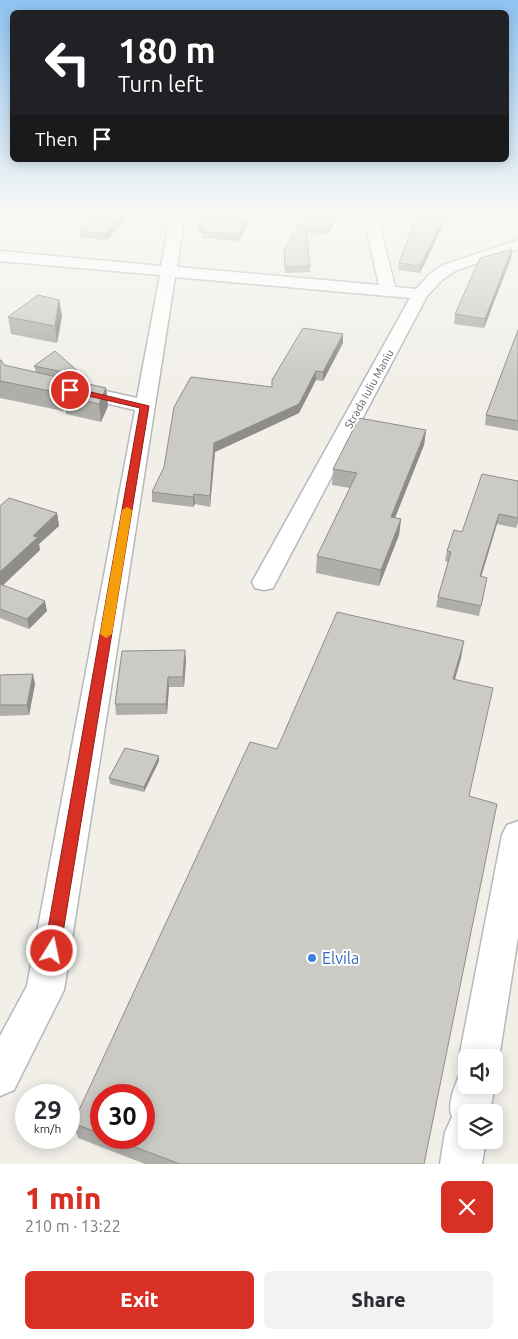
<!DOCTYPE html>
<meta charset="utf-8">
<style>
body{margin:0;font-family:Ubuntu,sans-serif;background:#f2f2f3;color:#2b2b33;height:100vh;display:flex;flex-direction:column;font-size:19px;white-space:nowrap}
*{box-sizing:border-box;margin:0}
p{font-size:16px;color:#7c7c81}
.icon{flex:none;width:28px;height:28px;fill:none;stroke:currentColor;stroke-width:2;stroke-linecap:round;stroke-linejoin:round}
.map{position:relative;height:1164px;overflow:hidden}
.panel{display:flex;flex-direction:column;background:#fff;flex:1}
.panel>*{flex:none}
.hud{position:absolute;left:10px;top:10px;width:499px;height:152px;border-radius:8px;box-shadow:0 2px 12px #0003;background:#202124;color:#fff;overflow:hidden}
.tools{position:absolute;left:458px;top:1049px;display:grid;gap:10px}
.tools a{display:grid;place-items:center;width:45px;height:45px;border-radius:8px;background:#fff;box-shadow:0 2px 12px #0003;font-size:25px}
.speed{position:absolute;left:15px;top:1084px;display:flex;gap:10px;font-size:25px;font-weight:700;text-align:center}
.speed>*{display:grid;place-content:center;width:65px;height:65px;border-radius:50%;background:#fff;box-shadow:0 2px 12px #0003;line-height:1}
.speed small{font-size:12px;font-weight:400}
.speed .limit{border:8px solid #d22;background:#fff;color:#111}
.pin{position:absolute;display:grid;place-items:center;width:42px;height:42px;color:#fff;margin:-21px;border:2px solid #fff;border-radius:50%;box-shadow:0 1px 5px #0007}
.me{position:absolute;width:55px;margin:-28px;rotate:10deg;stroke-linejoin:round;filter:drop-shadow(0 0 4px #0008)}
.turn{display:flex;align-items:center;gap:18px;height:105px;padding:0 25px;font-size:22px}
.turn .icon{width:65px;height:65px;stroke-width:2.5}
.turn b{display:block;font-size:35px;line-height:42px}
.then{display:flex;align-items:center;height:48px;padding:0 25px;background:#0003;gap:10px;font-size:19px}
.round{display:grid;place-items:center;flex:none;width:52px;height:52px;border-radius:8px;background:#f2f2f3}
.headline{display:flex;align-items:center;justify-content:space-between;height:85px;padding:0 25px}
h1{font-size:30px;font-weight:800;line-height:38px;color:#d93025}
.primary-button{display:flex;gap:10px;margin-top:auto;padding:10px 25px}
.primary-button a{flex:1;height:58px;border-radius:8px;background:#d93025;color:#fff;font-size:20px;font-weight:800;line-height:58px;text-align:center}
.primary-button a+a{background:#f2f2f3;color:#2b2b33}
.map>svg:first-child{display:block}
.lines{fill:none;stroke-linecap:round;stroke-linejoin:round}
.minor-casing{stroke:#b5b8bc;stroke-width:3}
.minor{fill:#fff;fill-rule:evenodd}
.wall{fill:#afaea9;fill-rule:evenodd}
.shaded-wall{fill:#8f8d8a}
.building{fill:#cccac5;stroke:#8f8d8a}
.route{fill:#d93025;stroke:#8d1f18}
.slow{fill:#f59e0b}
.shop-dot{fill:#3f7fe0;stroke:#fff;stroke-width:2}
.labels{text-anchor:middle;stroke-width:4;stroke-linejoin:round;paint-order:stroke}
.far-street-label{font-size:11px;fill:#5f6368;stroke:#fff}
.near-shop-label{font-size:16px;fill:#366cbe;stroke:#fff;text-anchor:start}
</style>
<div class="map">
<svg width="518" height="1164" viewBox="0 0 518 1164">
<rect width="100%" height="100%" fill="#f1efe8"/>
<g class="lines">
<defs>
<g id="minor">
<path d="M171 214H185L177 267 379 285 363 214H377L395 287 416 289 431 273 443 265 518 240V249L455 271 443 279 427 296 276 582 273 588 264 590 255 588 252 582 410 298 175 277 64 990 14 1090 0 1096V1036L27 986 135 410 67 394 64 390 67 386 74 384 137 398 160 275 0 261V251L161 266Z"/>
<path d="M518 821V937L499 1058 494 1070V1058H466V1085H494V1082L495 1085 490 1112H466V1140H486L482 1164H440L445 1132 452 1117C446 1104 456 1083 461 1071L464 1069 459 1058 502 835 507 825Z"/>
</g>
</defs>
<!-- minor casing -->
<use href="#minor" class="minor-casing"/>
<!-- minor -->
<use href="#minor" class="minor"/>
</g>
<!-- wall -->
<g class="wall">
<path d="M0 214H23L15 221 0 219Z"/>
<path d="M130 214 107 240 81 238 80 231Z"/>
<path d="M201 214H253L239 241 202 238V233H199V227L203 221 201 220Z"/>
<path d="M305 214H338L328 234 307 232 310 266V272L285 273 284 250Z"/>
<path d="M378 214H407L406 219 380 217Z"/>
<path d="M417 214H447L446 219 420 273 398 270 399 263Z"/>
<path d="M454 214H513L512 220 454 217Z"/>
<path d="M511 258 484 328 454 324 455 314Z"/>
<path d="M59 300 62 316 57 343 11 334 8 317Z"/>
<path d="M518 330V431L485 425 486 415Z"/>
<path d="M343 343 323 381 316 380 299 413 215 452 210 507 195 504 193 507 152 502V492L272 387Z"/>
<path d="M0 360 4 365 36 372 34 366 83 376 84 383 106 388 108 406 101 422 66 414 65 408 63 411 0 398Z"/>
<path d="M426 430 424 445 395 518 401 519 399 535 379 586 316 573 317 556 350 488 332 485 333 469Z"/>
<path d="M518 481V523L516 528 497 524 481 577 487 578 479 616 436 607 438 597 448 562 445 561 447 551 462 532Z"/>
<path d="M0 506 57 513 59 526 39 544 40 550 3 585 47 611 29 629 0 618Z"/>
<path d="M461 658 455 679 469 796 424 1164H145L78 1138 73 1123 277 749ZM101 1095 144 1138H101Z"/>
<path d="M186 660 184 687H169L167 714 116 715 115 704Z"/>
<path d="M0 675 35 684 29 715 0 716Z"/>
<path d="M159 756V761L144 792 110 784 109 778Z"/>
</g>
<!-- shaded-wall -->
<g class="shaded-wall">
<path d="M14 214H23L15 221Z"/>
<path d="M124 214H130L107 240 106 234Z"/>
<path d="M250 214H253L239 241V235Z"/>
<path d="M335 214H338L328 234V228Z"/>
<path d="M446 214H447L446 219 420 273V266Z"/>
<path d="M512 249 511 258 484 328 485 319Z"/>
<path d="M59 300 62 316 57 343 55 326Z"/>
<path d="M343 334V343L323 381V372Z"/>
<path d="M316 371V380L299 413 215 452 210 507V496L214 443Z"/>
<path d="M65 388 63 396 65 408 63 411 60 393Z"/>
<path d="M106 388 108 406 101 422 99 404Z"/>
<path d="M426 430 424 445 389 533 391 517Z"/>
<path d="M194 494 195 504 193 507V497Z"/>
<path d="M57 513 59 526 39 544 40 550 0 588V572L33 536Z"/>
<path d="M499 514 497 524 478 587 480 576Z"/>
<path d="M401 519 399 535 379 586 381 570Z"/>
<path d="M45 601 47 611 29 629 27 619Z"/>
<path d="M464 641 461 658 450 696 453 679Z"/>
<path d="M185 650 186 660 184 687 183 677Z"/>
<path d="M33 674 35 684 29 715 27 705Z"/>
<path d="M168 677 169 687 167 714 166 704Z"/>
<path d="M159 756V761L144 792V787Z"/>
</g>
<!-- building -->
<g class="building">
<path d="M96 214H124L106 234 80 231Z"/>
<path d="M201 214H250L239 235 202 232 205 227H199L206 215H201Z"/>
<path d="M305 214H335L328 228 306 226 310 266 285 267 284 250Z"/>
<path d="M417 214H446L420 266 399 263Z"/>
<path d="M512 249 485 319 455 314 480 258Z"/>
<path d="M38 295 59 300 55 326 8 317Z"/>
<path d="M303 328 343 334 323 372 316 371 299 404 214 443 210 496 194 494 193 497 152 492 164 467 174 407 191 377 272 387V380Z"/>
<path d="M518 330V421L486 415Z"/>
<path d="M55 351 83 376 34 366Z"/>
<path d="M0 360H1L4 365 106 388 99 404 63 396 65 388 60 393 0 381Z"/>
<path d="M359 418 426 430 391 517 401 519 381 570 317 556 357 473 333 469Z"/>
<path d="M482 474 518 481V518L499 514 480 576 487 578 481 606 438 597 451 552 447 551 454 530 462 532Z"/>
<path d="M9 498 57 513 33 536 38 537 0 572V506Z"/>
<path d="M0 584 45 601 27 619 0 609Z"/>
<path d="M337 612 464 641 453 679 493 688 469 796 497 804 424 1164H180L111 1138H144V1095H101V1134L73 1123 250 742 277 749Z"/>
<path d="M185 650 183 677H168L166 704H115L122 651Z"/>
<path d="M33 674 27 705H0V675Z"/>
<path d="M125 748 159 756 144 787 109 778Z"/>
</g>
<!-- sky -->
<linearGradient id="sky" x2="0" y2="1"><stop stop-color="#8fc3f1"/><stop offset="0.57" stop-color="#f9f8f5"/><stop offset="1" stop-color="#f9f8f5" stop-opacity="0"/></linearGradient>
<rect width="518" height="377" fill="url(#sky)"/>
<!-- route -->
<path class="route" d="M70 387 149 406 60 951 58 956 52 959 46 956 44 951 140 408 67 391V388Z"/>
<!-- slow -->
<path class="slow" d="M127 507 132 510 112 634 106 638 100 634 122 510Z"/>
<!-- markers -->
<circle class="shop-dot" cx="312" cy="958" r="5"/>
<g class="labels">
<!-- far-street labels -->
<g class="far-street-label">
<text transform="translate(369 389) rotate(-61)" y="4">Strada Iuliu Maniu</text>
</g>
<!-- near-shop labels -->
<g class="near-shop-label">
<text x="322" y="964">Elvila</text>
</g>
</g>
</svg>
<div class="tools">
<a><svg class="icon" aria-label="sound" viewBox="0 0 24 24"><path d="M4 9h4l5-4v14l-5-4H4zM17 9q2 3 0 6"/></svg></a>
<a><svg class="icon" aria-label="layers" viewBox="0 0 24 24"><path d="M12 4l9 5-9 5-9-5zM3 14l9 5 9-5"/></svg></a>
</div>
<div class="speed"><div>29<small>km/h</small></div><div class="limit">30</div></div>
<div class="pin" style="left:70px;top:390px;background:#d93025"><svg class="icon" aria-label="arrive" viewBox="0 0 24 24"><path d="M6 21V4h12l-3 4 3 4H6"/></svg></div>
<svg class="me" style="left:52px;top:951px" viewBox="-20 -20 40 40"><circle r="17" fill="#d93025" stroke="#fff" stroke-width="3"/><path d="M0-11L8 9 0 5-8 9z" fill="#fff"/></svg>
<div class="hud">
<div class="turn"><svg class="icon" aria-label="left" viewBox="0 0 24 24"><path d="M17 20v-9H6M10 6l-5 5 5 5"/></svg><div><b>180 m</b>Turn left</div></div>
<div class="then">Then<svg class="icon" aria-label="arrive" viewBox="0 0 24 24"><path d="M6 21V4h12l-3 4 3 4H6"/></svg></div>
</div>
</div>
<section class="panel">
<div class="headline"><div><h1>1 min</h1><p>210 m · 13:22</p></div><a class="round" style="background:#d93025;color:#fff"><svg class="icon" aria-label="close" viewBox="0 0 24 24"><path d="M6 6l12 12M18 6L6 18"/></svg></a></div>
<div class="primary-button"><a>Exit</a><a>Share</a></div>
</section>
